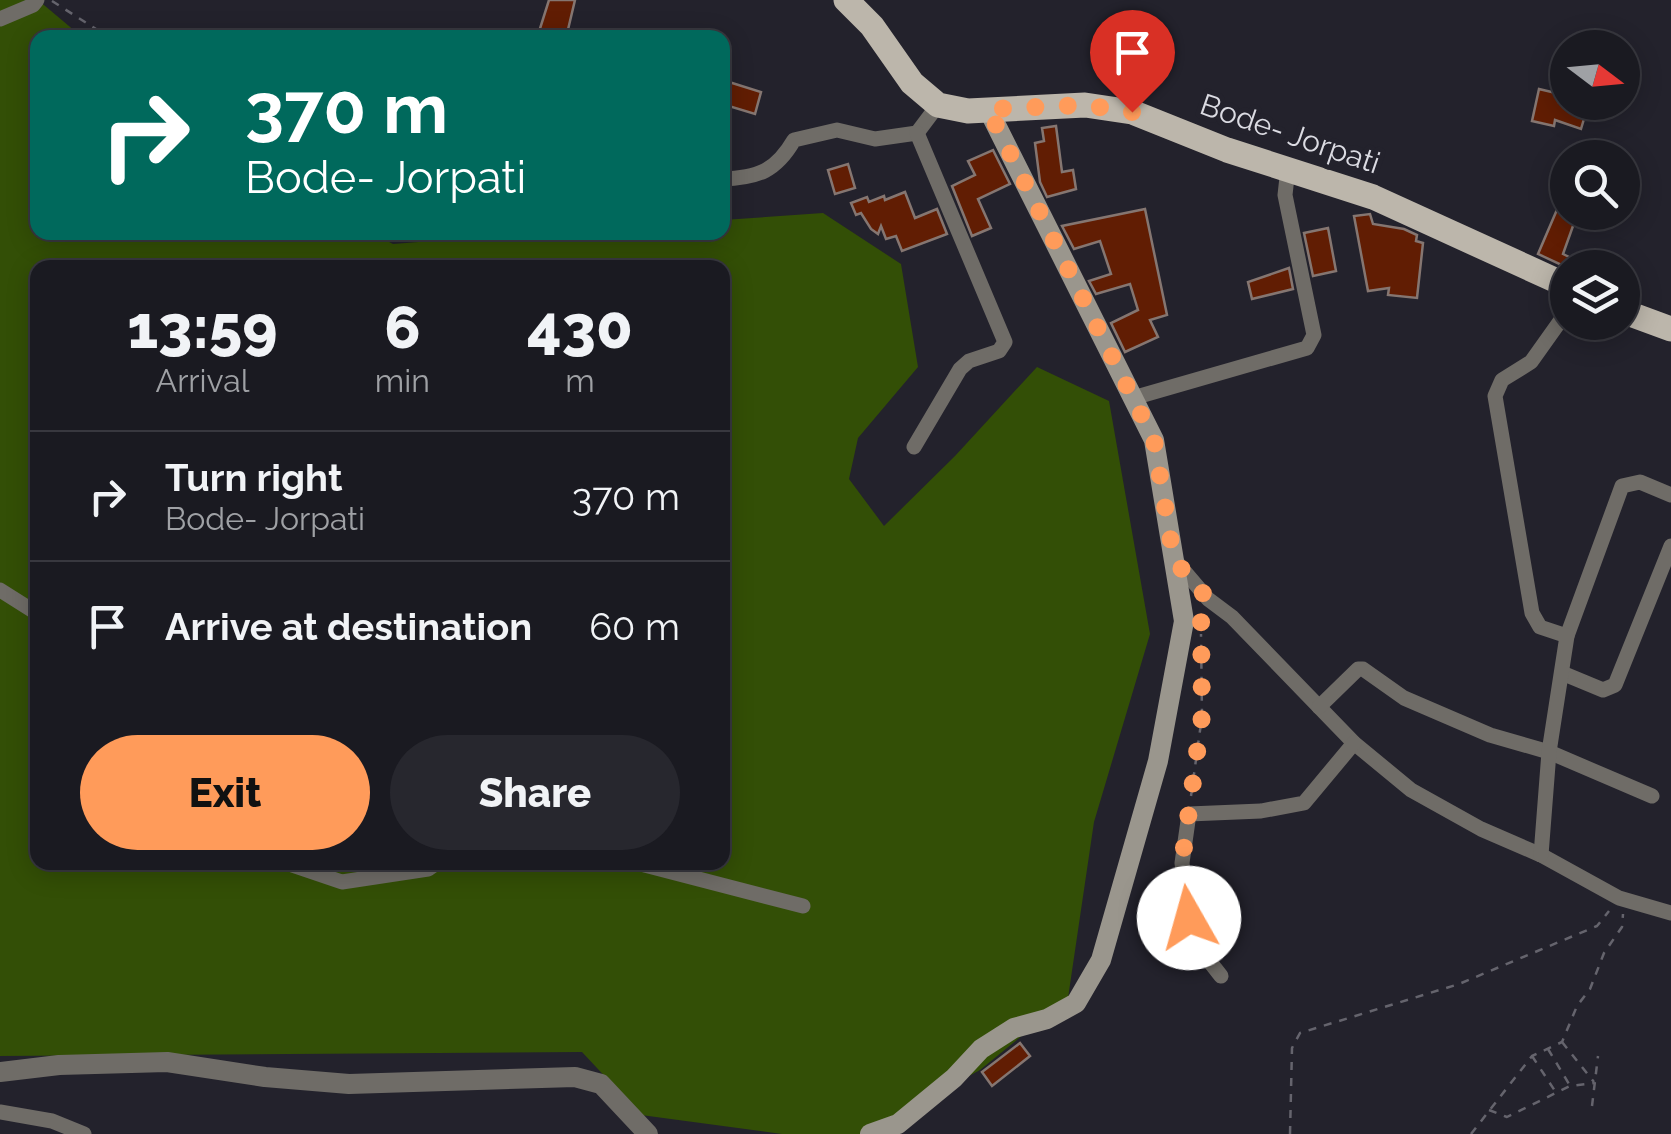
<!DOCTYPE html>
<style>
body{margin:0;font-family:Raleway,sans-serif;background:#27272e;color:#f1f3f6;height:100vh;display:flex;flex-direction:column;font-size:38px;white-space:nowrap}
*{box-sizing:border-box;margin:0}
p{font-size:32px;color:#9fa1a5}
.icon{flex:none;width:55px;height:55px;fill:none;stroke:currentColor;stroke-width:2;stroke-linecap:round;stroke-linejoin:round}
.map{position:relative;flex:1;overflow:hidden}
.sheet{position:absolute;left:30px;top:260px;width:700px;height:610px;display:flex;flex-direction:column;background:#1a1a21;border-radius:20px;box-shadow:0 5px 25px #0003,0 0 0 2px #38383f}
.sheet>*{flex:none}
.hud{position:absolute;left:30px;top:30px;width:700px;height:210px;border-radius:20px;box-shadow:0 5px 25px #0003,0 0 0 2px #38383f;background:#00695c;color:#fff;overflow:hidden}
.needle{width:65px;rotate:106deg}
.buttons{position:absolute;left:1550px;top:30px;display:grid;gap:20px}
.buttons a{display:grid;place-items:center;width:90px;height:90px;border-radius:50%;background:#1a1a21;box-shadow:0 5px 25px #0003,0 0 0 2px #38383f;font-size:50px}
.pin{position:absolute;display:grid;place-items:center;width:85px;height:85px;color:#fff;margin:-102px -42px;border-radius:50% 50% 50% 0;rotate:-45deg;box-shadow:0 0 10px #0007}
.pin .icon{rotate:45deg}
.me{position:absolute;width:110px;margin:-55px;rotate:353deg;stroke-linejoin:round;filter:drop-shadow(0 0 8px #0008)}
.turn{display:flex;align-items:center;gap:35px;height:210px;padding:0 50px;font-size:45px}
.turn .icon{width:130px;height:130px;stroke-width:2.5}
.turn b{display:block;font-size:70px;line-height:85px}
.eta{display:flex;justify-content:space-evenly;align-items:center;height:170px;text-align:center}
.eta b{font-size:60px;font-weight:800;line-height:70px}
.cta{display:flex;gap:20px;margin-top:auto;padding:20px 50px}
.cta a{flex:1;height:115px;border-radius:60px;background:#ff9b5a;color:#111;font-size:40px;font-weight:800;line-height:115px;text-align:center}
.cta a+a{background:#27272e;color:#f1f3f6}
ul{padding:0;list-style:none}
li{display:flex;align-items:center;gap:30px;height:130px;padding:0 50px;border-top:2px solid #38383f}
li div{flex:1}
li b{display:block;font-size:38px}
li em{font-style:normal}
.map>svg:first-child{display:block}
.green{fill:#334f06;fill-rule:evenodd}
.building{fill:#611d03;stroke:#857671;stroke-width:2.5}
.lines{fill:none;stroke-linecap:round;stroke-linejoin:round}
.path{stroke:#65646d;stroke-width:2.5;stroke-dasharray:8 8;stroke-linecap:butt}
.minor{stroke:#6f6c67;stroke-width:15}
.tertiary{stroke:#6f6c67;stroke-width:20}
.secondary{stroke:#9a968d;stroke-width:20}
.primary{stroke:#bcb6ab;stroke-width:25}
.route{stroke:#ff9b5a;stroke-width:18;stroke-dasharray:0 32.4}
.labels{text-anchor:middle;stroke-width:10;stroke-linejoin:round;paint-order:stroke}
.street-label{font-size:30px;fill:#dbdbe2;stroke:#23222c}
</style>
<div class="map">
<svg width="1671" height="1134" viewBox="0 0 1671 1134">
<rect width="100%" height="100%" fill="#23222c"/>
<!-- green -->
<path class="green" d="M0 0H38L82 37 38 38V232H370L393 244 546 232H722L723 220 823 213 901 264 918 367 858 438 849 479 884 526 955 456 1037 367 1109 401 1150 634 1094 822 1068 998 980 1070 864 1134H782L641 1115 582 1052 0 1056ZM38 268H722V862H38Z"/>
<!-- building -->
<g class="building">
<path d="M549 0H575L566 38H537Z"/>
<path d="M729 82 761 92 755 114 722 104Z"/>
<path d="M1539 89 1560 94 1559 102H1589L1581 129 1555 120 1554 126 1532 121Z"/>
<path d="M1056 126 1062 172 1073 170 1076 189 1047 197 1040 182 1035 143 1044 141 1042 128Z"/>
<path d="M993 150 1010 184 978 199 991 228 972 236 952 186 975 175 968 161Z"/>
<path d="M848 164 855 188 835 194 828 170Z"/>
<path d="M1568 184V212H1578L1563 254 1591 268H1568L1538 254Z"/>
<path d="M905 192 915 218 937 209 947 234 902 251 896 236 886 239 881 226 878 234 871 229 861 213 856 215 851 203 867 197 869 202 884 196 885 200Z"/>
<path d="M1145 209 1167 315 1150 320 1158 337 1125 352 1111 323 1138 310 1130 284 1096 294 1089 281 1111 274 1100 241 1074 249 1062 226Z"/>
<path d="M1370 214 1373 224 1404 229 1417 235 1416 241 1423 243 1417 298 1388 295 1389 288 1368 291 1354 216Z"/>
<path d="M1328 228 1336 271 1313 276 1304 233Z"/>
<path d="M1289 268 1293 289 1252 299 1248 282Z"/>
<path d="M1020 1043 1030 1056 992 1086 982 1072Z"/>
</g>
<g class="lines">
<!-- path -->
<g class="path">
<path d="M52 1 110 38"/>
<path d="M1191 796 1202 716 1201 634"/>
<path d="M1562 1042 1594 1082"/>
<path d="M1548 1049 1569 1084"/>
<path d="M1532 1056 1555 1091"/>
<path d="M1592 1106 1598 1056"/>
<path d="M1489 1110 1507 1117 1570 1086 1594 1083"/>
<path d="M1290 1134 1292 1048 1300 1033 1459 984 1597 926 1609 911"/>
<path d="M1471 1134 1532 1056 1562 1042 1577 1006 1590 989 1604 953 1622 927 1623 914"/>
</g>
<!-- minor -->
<g class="minor">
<path d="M0 19 33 5 37 0"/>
<path d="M722 179C758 178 776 171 794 140L837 130 875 139 917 133 938 105"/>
<path d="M1133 398 1307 348 1314 335 1285 195 1288 168"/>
<path d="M914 447 960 369 969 361 999 351 1005 342 917 133"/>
<path d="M1174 559 1208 599 1232 617 1354 743 1411 790 1481 829 1541 855 1619 898 1671 913"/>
<path d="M0 590 38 614"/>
<path d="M1567 636 1622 486 1640 482 1671 495"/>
<path d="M1562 673 1603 690 1615 685 1671 546"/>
<path d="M1319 707 1358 669H1363L1404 698 1490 735 1549 752 1652 796"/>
<path d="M1541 855 1549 752 1567 636 1540 627 1532 613 1495 396 1502 380 1531 362 1568 310"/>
<path d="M283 862 342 882 428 869 438 862"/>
<path d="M633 862 803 906"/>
<path d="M1221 976 1192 939 1182 863 1189 814 1261 811 1304 803 1354 743"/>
<path d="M0 1112 52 1121 84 1134"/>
</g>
<!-- tertiary -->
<path class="tertiary" d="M0 1072 59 1065 167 1062 265 1077 349 1084 575 1077 601 1084 648 1134"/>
<!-- secondary -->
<path class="secondary" d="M870 1134 898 1124 954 1078 981 1049 1014 1028 1047 1019 1076 1003 1101 960 1158 761 1184 621 1154 440 988 109"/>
<!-- primary -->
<g class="primary">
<path d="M846 0 872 26 912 83 938 105 968 111 1085 105 1132 112 1227 150 1373 197 1568 286"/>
<path d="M1622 311 1671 329"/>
</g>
</g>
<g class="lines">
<!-- route -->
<path class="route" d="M1132 112 1085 105 988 109 1154 440 1174 560 1208 599 1201 616 1202 716 1182 862 1189 918"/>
</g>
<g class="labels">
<!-- street labels -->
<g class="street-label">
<text transform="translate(1290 134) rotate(19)" y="10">Bode- Jorpati</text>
</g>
</g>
</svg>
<div class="buttons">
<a><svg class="needle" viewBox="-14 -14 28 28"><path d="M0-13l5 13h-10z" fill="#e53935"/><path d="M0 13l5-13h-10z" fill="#9fa1a5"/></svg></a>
<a><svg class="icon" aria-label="search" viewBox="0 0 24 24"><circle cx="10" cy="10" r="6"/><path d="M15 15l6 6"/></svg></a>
<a><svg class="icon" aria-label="layers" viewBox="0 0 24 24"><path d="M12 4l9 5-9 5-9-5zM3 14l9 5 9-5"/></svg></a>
</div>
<div class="pin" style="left:1132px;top:112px;background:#d93025"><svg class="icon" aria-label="arrive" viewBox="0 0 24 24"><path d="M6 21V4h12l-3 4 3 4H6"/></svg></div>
<svg class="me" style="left:1189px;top:918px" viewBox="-20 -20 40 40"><circle r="19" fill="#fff"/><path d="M0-13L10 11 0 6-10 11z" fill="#ff9b5a"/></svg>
<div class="hud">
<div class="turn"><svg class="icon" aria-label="right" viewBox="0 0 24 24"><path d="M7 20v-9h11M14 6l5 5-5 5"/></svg><div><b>370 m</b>Bode- Jorpati</div></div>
</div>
<section class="sheet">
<div class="eta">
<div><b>13:59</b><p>Arrival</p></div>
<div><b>6</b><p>min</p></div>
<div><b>430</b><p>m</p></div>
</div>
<ul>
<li><svg class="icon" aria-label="right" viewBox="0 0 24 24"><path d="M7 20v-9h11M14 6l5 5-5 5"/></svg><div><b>Turn right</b><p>Bode- Jorpati</p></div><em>370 m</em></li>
<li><svg class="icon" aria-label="arrive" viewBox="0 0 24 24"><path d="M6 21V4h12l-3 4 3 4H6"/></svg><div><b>Arrive at destination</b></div><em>60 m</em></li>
</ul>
<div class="cta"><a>Exit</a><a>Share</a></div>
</section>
</div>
